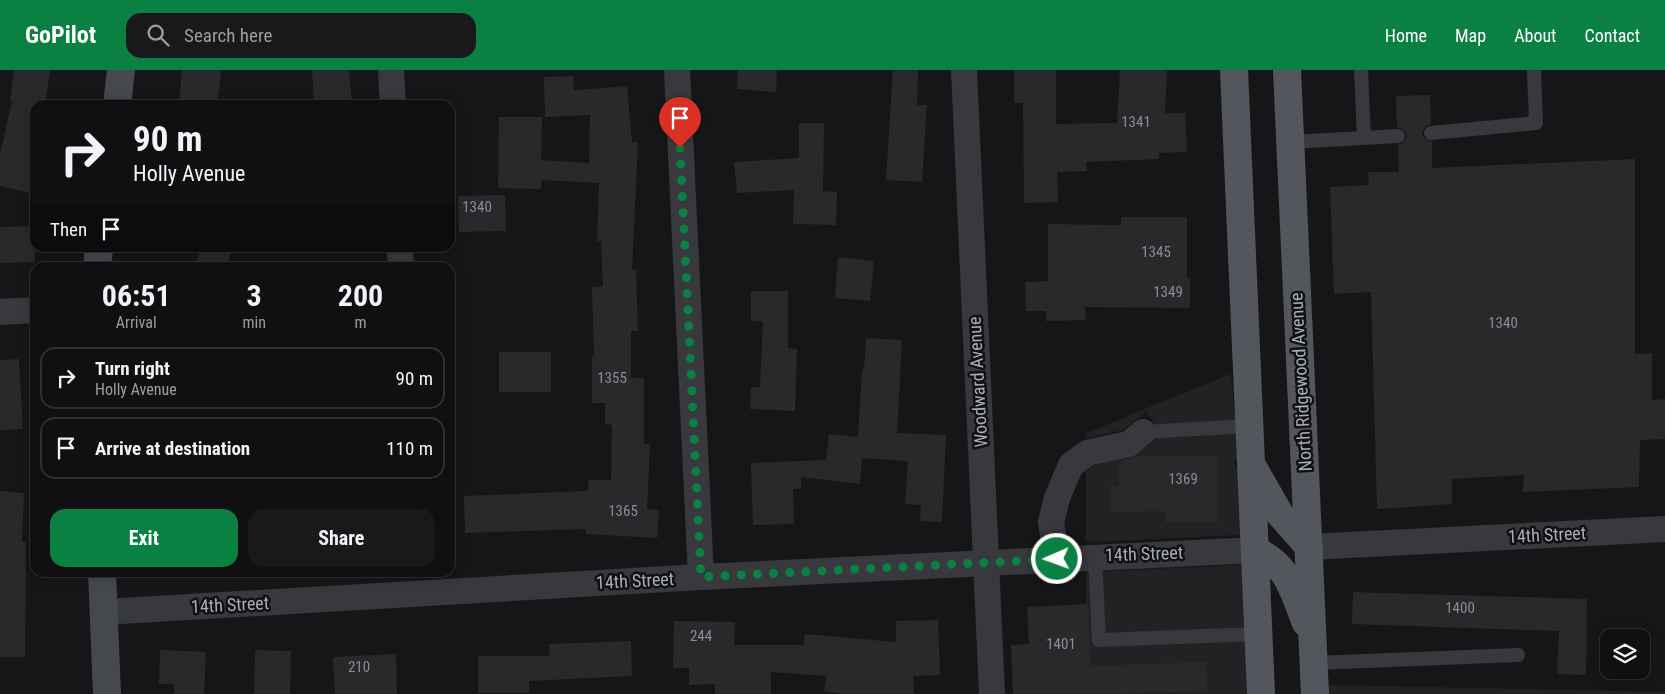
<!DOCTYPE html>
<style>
body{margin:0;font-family:"Roboto Condensed",sans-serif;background:#19191b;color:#f1f3f6;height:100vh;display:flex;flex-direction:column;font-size:19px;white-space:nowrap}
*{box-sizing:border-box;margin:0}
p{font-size:16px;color:#9c9d9f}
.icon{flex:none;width:28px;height:28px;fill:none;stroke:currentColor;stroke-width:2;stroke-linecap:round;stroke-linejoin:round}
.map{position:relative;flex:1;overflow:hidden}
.drawer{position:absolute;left:30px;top:192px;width:425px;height:315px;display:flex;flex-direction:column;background:#101012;border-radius:15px;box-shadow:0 2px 12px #0003,0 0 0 1px #303032}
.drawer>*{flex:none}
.hud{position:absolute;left:30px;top:30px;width:425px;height:152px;border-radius:15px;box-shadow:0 2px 12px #0003,0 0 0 1px #303032;background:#101012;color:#f1f3f6;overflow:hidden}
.fabs{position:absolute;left:1600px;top:559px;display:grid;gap:10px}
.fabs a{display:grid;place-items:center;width:50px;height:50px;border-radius:10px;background:#101012;box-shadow:0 2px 12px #0003,0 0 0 1px #303032;font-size:25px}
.pin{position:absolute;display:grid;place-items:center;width:42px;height:42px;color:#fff;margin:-51px -21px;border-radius:50% 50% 50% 0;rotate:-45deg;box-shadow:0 0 5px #0007}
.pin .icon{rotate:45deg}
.me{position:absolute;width:55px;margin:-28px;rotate:268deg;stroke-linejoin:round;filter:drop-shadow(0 0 4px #0008)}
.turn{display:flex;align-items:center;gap:18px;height:105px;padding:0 20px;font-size:22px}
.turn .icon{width:65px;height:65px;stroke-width:2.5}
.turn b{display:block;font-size:35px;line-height:42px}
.then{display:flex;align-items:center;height:48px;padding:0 20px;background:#0003;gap:10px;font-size:19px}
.eta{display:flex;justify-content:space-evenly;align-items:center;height:85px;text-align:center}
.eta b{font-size:30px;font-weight:700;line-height:35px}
.cta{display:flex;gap:10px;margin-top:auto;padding:10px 20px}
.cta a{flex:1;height:58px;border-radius:15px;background:#0b8043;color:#fff;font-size:20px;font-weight:700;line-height:58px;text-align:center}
.cta a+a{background:#19191b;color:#f1f3f6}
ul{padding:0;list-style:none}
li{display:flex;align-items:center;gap:15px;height:62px;margin:0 10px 8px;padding:0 10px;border:2px solid #303032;border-radius:15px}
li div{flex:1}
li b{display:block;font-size:19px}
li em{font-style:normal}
header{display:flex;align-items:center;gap:30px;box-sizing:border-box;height:70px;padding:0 25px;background:#0b8043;color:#fff}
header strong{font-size:24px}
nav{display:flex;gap:28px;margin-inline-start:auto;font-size:18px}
.search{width:350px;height:45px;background:#19191b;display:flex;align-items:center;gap:12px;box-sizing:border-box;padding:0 18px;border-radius:15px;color:#9c9d9f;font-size:19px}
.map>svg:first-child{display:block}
.built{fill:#222225}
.building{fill:#29292c}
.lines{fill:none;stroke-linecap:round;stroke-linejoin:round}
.lane{stroke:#37393d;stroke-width:14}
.street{stroke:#37393d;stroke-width:26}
.secondary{stroke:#45484d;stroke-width:28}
.primary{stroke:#53565c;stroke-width:28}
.route{stroke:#0b8043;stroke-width:9;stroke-dasharray:0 16.2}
.labels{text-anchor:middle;stroke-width:5;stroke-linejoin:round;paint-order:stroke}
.number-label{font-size:15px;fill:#888c94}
.street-label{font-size:18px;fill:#a8aeb8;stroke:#111113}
</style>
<header>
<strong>GoPilot</strong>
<div class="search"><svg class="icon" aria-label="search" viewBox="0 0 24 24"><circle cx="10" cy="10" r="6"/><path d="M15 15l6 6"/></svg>Search here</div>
<nav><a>Home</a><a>Map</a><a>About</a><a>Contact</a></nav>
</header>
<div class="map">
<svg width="1665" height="624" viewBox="0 0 1665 624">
<rect width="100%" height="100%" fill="#161618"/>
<!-- built -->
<g class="built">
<path d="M1231 304 1238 388 1233 392 1238 401 1241 465 1086 472V401L1092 396 1136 385 1162 364 1146 341 1124 360 1086 368V363Z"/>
<path d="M1242 495 1247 624H1087L1086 502Z"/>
<path d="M1329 615 1665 622V624H1329Z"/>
</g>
<!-- building -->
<g class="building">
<path d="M14 0H50L45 35H35V124L0 116V84L12 31H10Z"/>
<path d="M182 0H221L217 35H179Z"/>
<path d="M312 0H349L352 35H314Z"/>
<path d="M738 0H777L776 22 737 19Z"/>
<path d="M893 0H918L917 35H927L922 112 886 110Z"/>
<path d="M1014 0H1056V54L1117 53 1120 0H1167L1165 43H1185L1187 82 1159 83V89L1086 92 1087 101 1057 102 1058 132 1024 133 1023 33H1014Z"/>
<path d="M573 6 574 20 627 16 632 72H638L632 200H636L638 261H631V308H644V374H650L647 439 659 440 657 468 586 464V459L465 463 464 426 588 421 589 410H611L612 355 605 354V333H592V286H594L592 217H603L601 171H597L599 113 541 110V119L498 118 499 47H542L541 90 589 93 590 45 545 47 544 7Z"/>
<path d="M1430 25 1431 54 1426 56 1422 63 1424 68 1432 72V98L1635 89V284L1652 283V330L1665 329V369L1640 370 1639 417 1523 422 1524 405 1452 409V434L1377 439 1371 222 1334 224 1330 117 1369 115 1368 102H1399L1398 75 1403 73 1407 66 1405 61 1397 57 1396 26Z"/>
<path d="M799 53H824L823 121 837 122 836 155 793 154 794 120 737 123 734 92 799 88Z"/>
<path d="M505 125 506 161 459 162 458 126Z"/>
<path d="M1121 147H1187V209H1190V238L1085 237 1086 250 1046 251V241H1026L1025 212 1048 211V154L1121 155Z"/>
<path d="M35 156V192L0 193V157Z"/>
<path d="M201 178H232L226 198H195Z"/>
<path d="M838 187 874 191 870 231 835 228Z"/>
<path d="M751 221H788V278L797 279 795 341 750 339 751 317H760L763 251H751Z"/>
<path d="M866 268 902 270 897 363 946 365 942 452 920 451 921 435 905 434 908 391 862 388 860 414 801 407V419H793L794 454 753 455 751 393 826 390 829 364 858 367 862 299H864Z"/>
<rect x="499" y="282" width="52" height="40"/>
<path d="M19 289 23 359 0 360V290Z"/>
<path d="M1137 386H1218V452H1165V441L1111 442 1110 415 1119 416V392Z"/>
<path d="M0 421 24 423 22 472H26L25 587H0Z"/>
<path d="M1353 522 1587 529 1586 605 1557 604 1559 561 1352 554Z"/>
<path d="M1088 534 1091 596 1206 592 1207 621 1113 624H1013L1011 575 1029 574 1027 537Z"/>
<path d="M938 550 940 605 913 606 914 624H842L824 621 826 606 771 602V624H715V614L689 615V598H673L674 551 735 552 734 575H804L805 564 896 572V551Z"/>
<path d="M631 571 632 606 529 611V623H478V586H550L549 574Z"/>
<path d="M160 580 206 582 204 624H174V614H159Z"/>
<path d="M255 580 291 581 290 624H254Z"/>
<path d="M396 584 397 624H335L333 587Z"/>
</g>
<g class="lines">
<!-- lane -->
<g class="lane">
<path d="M1431 63 1536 53 1534 0"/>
<path d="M1364 68 1398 66"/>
<path d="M1290 72 1364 68 1361 0"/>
<path d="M1143 362 1250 356"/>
<path d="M1095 486 1099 570 1258 564"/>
<path d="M1314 593 1518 585"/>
</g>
<!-- street -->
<g class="street">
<path d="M391 0 393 35"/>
<path d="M677 0 701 507"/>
<path d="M964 0 992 624"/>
<path d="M400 178 401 198"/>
<path d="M0 242 35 240"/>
<path d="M1309 477 1665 459"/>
<path d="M1057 489 1051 452 1057 428 1071 395 1087 383 1129 374 1143 362"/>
<path d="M104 542 701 507 1255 480"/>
</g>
<!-- secondary -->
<g class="secondary">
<path d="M117 35 121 0"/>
<path d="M97 198 99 178"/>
<path d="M102 502 107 624"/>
</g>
<!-- primary -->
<g class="primary">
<path d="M1234 0 1261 624"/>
<path d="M1287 0 1315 624"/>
<path d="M1254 399 1279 443 1309 477"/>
<path d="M1255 480C1290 497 1292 519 1306 553"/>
</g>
</g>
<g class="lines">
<!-- route -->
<path class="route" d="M680 78 701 507 1057 489"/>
</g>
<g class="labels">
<!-- number labels -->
<g class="number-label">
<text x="1136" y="57">1341</text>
<text x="477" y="142">1340</text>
<text x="1156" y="187">1345</text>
<text x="1168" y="227">1349</text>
<text x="1503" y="258">1340</text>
<text x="612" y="313">1355</text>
<text x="1183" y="414">1369</text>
<text x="623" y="446">1365</text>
<text x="1460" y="543">1400</text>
<text x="701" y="571">244</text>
<text x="1061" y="579">1401</text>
<text x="359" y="602">210</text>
</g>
<!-- street labels -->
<g class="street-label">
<text transform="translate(978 312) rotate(-93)" y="6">Woodward Avenue</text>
<text transform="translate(1301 312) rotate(-93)" y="6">North Ridgewood Avenue</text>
<text transform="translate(1547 465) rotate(-3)" y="6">14th Street</text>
<text transform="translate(1144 484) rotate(-2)" y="6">14th Street</text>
<text transform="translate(635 511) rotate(-3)" y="6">14th Street</text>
<text transform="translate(230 535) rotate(-3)" y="6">14th Street</text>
</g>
</g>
</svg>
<div class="fabs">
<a><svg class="icon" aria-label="layers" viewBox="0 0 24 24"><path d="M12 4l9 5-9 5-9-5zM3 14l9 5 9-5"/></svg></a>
</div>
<div class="pin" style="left:680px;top:78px;background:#d93025"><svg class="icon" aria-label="arrive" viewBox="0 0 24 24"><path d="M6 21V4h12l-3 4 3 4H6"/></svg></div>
<svg class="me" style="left:1057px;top:489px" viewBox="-20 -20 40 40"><circle r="17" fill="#0b8043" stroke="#fff" stroke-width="3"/><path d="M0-11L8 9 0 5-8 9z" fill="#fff"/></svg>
<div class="hud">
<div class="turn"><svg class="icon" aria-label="right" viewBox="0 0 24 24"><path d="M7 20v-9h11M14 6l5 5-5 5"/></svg><div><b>90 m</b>Holly Avenue</div></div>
<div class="then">Then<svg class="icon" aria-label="arrive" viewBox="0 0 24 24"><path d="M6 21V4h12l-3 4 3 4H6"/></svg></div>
</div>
<section class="drawer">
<div class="eta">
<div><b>06:51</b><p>Arrival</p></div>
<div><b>3</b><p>min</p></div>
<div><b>200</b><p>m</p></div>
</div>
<ul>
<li><svg class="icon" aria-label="right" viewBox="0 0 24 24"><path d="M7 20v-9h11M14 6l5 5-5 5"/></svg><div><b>Turn right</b><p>Holly Avenue</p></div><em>90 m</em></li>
<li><svg class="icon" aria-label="arrive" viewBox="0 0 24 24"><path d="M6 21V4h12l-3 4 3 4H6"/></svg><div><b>Arrive at destination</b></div><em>110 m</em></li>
</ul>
<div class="cta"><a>Exit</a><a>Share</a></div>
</section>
</div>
